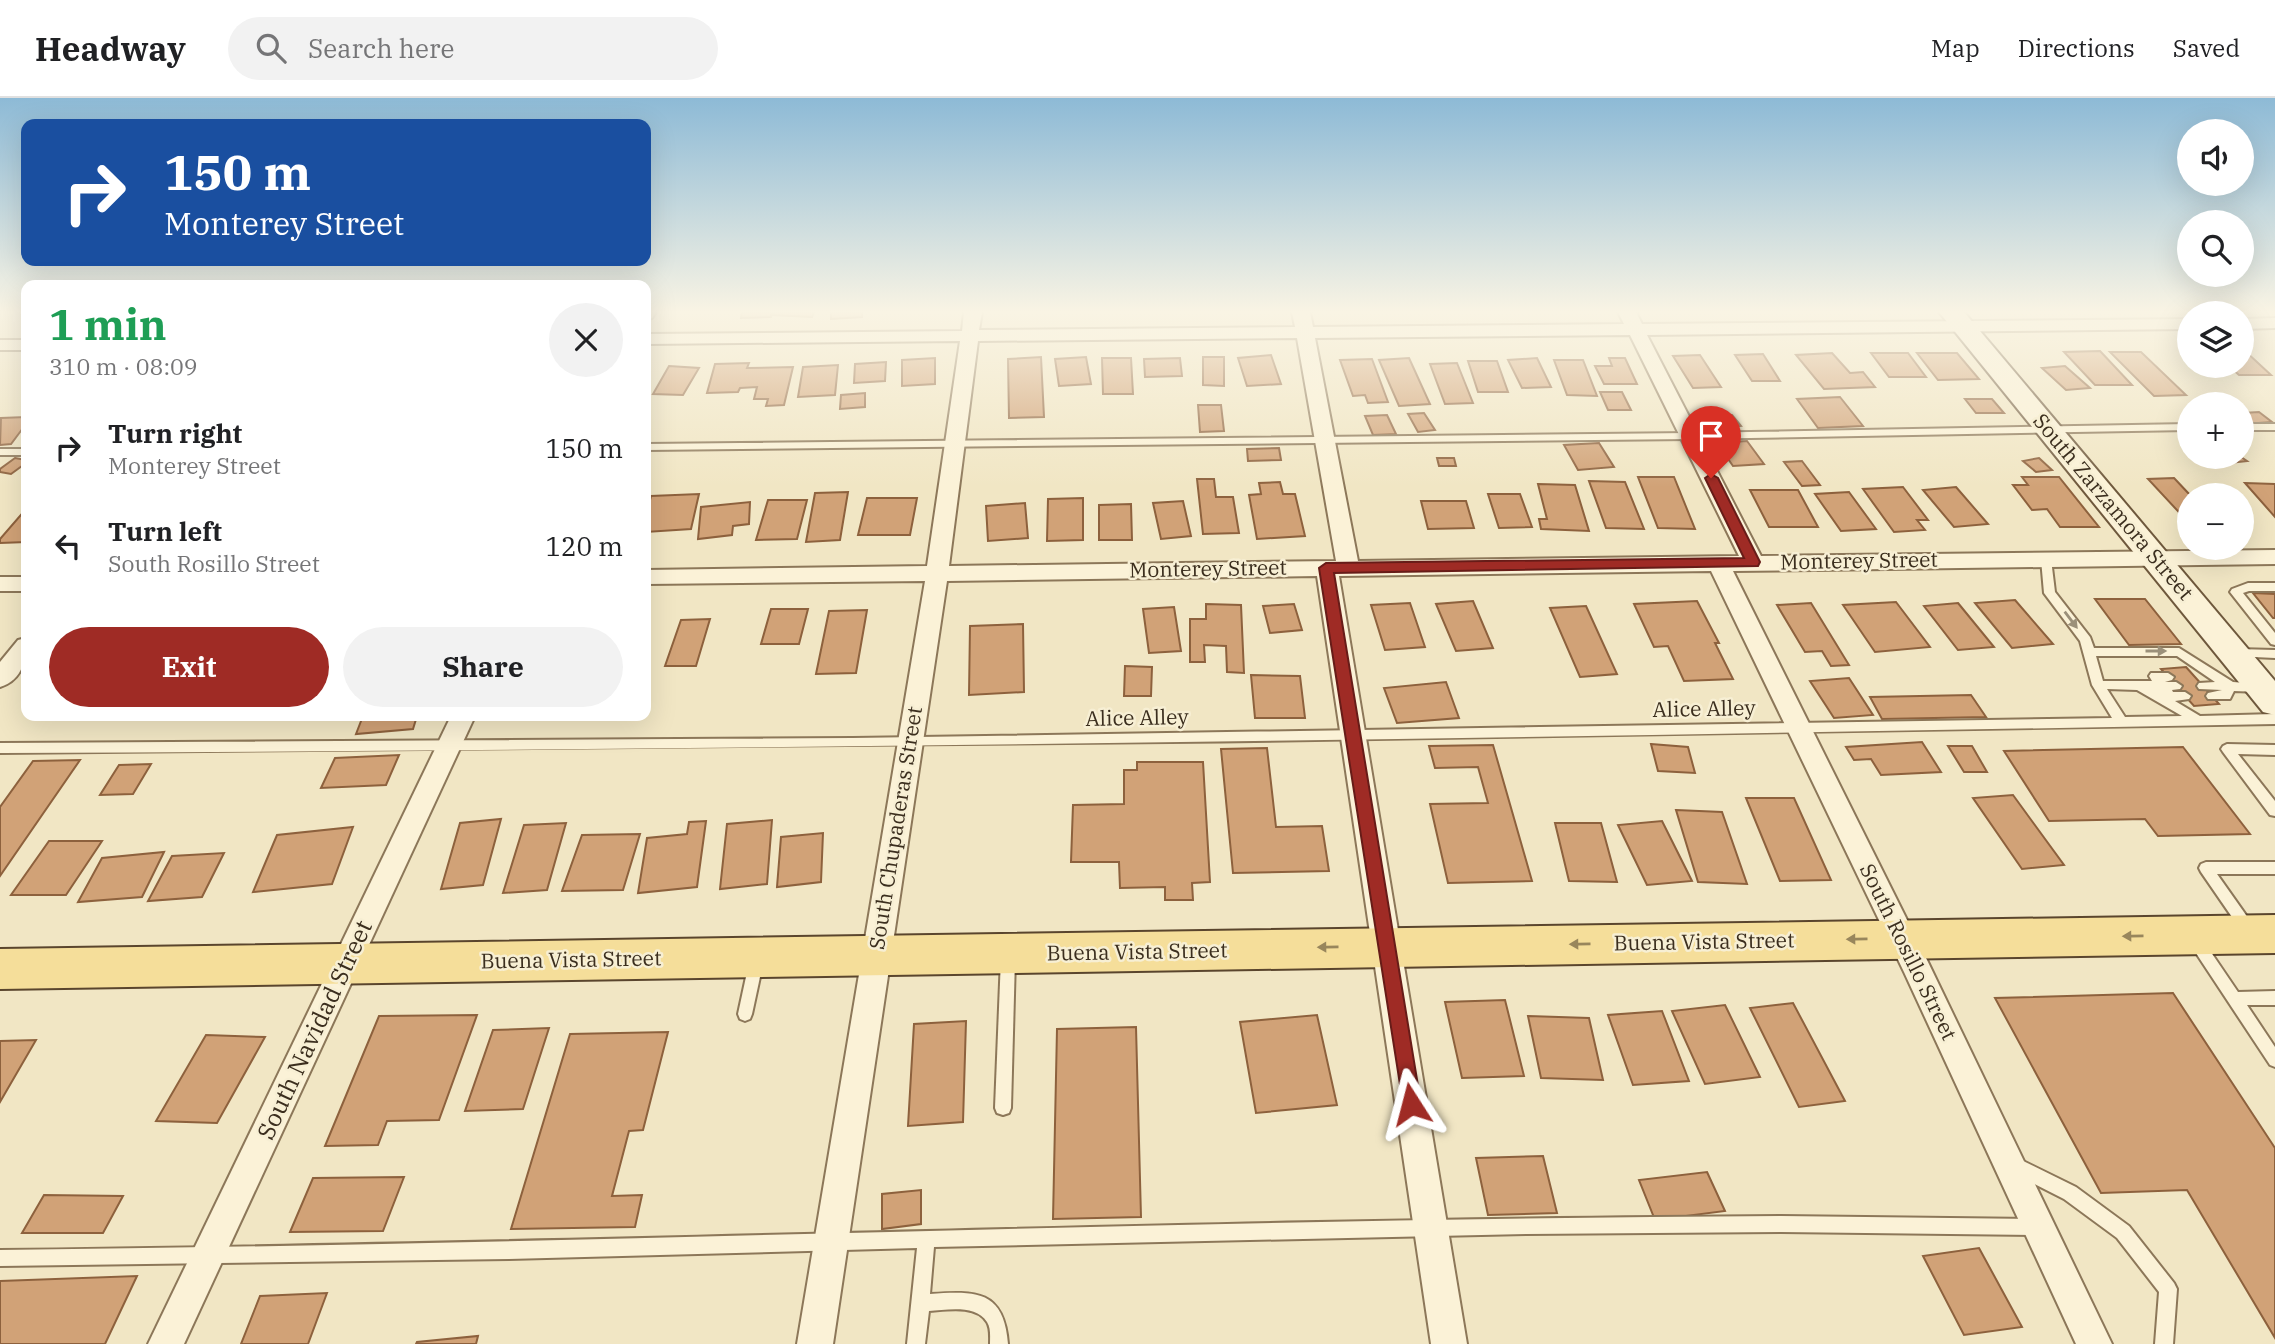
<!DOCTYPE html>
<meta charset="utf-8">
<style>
body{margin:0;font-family:"IBM Plex Serif",serif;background:#f2f2f2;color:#202124;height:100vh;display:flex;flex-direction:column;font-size:26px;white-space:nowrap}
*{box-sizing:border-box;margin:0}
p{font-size:23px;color:#757577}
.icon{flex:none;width:38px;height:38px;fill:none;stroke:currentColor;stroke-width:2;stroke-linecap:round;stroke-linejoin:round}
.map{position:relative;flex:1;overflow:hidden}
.drawer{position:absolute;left:21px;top:182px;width:630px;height:441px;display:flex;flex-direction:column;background:#fff;border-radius:14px;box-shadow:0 7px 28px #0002}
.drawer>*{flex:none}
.hud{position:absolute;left:21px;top:21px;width:630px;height:147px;border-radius:14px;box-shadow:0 7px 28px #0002;background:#1a4fa0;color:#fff;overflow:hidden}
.controls{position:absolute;left:2177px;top:21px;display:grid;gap:14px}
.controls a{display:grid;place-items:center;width:77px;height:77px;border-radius:50%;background:#fff;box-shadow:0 7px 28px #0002;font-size:35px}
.pin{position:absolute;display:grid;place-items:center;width:60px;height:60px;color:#fff;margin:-72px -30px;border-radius:50% 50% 50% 0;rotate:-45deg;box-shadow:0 0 7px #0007}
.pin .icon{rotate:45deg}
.me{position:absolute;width:77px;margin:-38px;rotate:351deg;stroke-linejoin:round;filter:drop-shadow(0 0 5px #0008)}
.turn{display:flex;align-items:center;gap:24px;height:147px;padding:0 28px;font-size:32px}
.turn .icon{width:91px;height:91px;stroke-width:2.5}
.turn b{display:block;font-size:49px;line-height:60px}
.round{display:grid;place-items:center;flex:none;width:74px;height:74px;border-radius:37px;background:#f2f2f2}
.overview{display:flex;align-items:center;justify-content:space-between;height:119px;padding:0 28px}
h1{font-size:42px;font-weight:700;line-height:52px;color:#1e9e55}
.primary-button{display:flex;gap:14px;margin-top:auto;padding:14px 28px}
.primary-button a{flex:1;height:80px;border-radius:42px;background:#9f2b25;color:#fff;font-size:28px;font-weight:700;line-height:80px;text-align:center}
.primary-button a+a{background:#f2f2f2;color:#202124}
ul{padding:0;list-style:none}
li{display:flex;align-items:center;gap:21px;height:98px;padding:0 28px}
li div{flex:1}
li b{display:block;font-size:26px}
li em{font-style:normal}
header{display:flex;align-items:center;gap:42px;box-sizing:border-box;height:98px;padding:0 35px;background:#fff;border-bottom:2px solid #e0e0e0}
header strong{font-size:33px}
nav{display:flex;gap:38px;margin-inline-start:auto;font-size:24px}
.search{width:490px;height:63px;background:#f2f2f2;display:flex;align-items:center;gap:18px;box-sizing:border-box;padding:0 24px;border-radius:38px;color:#757577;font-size:26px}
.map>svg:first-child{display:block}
.building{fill:#d1a277;stroke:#8d613d;stroke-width:2}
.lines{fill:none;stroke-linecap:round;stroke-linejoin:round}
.lane-casing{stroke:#8c7759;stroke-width:4}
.street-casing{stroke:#8c7759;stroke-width:4}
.secondary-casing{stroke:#6e583c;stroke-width:4}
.primary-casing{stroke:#5a452d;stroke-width:4}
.lane{fill:#fbf2d7;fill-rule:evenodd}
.street{fill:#fbf2d7;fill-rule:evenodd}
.secondary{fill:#fbf2d7;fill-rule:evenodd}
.primary{fill:#f5de9a;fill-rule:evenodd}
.oneway{fill:#9b907a}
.oneway2{fill:#98865c}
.route{fill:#9f2b25;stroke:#671c18;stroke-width:2}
.labels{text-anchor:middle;stroke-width:5;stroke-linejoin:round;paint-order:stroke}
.street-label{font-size:21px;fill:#3b2e1e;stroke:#f7efd4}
.near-street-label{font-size:24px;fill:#3b2e1e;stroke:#f7efd4}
</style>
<header>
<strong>Headway</strong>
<div class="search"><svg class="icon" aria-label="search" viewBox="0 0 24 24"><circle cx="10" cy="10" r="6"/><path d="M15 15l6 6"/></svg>Search here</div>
<nav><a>Map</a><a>Directions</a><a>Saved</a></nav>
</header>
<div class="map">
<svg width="2275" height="1246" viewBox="0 0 2275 1246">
<rect width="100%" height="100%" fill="#f1e6c4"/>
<!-- building -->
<g class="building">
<path d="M742 214H772L771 219 741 220Z"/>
<path d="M774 214H814L812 219 773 217Z"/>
<path d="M831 214H862V219L831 221Z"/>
<path d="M2242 252H2244L2271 277H2239L2229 268H2242Z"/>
<path d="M2100 253 2132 287H2095L2064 254Z"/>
<path d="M2110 254H2141L2186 297 2154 298Z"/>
<path d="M1832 255 1850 275 1863 274 1875 289 1824 291 1796 257Z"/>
<path d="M1871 255H1908L1926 279H1889Z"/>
<path d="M1917 255H1957L1979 281 1938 282Z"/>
<path d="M1763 256 1780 283H1752L1735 257Z"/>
<path d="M1271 257 1281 286 1247 288 1238 260Z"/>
<path d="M1700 257 1721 289 1693 290 1673 258Z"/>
<path d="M1041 259 1044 319 1009 320 1008 261Z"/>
<path d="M1086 259 1091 286 1059 288 1055 261Z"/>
<path d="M1203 259H1224V288L1203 287Z"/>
<path d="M935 260V286L902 288V262Z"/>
<path d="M1102 260H1131L1133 296H1103Z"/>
<path d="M1180 260 1182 278 1145 279 1144 261Z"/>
<path d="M1409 260 1430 306 1399 308 1379 262Z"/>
<path d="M1537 260 1551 289 1522 290 1508 262Z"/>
<path d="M1609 260H1625L1637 286H1604L1595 268H1612Z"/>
<path d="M1372 261 1388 304 1368 305 1365 297 1353 298 1340 262Z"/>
<path d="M1554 262H1583L1597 298 1567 297Z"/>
<path d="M1468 263H1497L1508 294H1478Z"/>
<path d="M886 264 885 283 854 285 855 266Z"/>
<path d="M749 265 747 270 793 269 784 307 766 308 768 301H754L757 289 740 290 738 294 707 295 715 266Z"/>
<path d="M1457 265 1473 305 1445 306 1430 266Z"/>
<path d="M838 267 835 297 798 299 803 269Z"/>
<path d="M669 268 699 270 683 297 653 296Z"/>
<path d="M2065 268 2090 290 2066 292 2042 270Z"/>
<path d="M1600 294H1622L1631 312H1608Z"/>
<path d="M865 295V309L840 311 841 297Z"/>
<path d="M1840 299 1863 328 1818 330 1797 301Z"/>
<path d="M1965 301H1992L2004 315H1976Z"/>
<path d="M1198 307H1221L1224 333 1200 334Z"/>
<path d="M2259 314 2272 324 2245 326 2242 324V315Z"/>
<path d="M1424 315 1435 332 1418 334 1408 316Z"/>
<path d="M1387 317 1396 336 1373 337 1365 318Z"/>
<path d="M1732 317 1741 328 1714 330 1706 319Z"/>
<path d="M26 319V326L11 346 0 347 1 320Z"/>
<path d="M1747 343 1764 366 1733 368 1717 345Z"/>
<path d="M1599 345 1614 369 1578 372 1564 347Z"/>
<path d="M1279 350 1281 362 1248 363 1247 351Z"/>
<path d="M2213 359H2241L2247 363 2220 366Z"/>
<path d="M15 360 26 362V365L11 376 0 374V371Z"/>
<path d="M1437 360H1454L1456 368H1439Z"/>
<path d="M2039 360 2052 372 2036 374 2023 363Z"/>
<path d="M1802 363 1820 387 1802 388 1784 364Z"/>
<path d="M1638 379H1674L1695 431 1658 430Z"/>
<path d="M2022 379H2059L2099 429H2060L2047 411 2032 412 2013 387H2028Z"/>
<path d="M2174 380 2190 397 2189 425 2148 381Z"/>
<path d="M1197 381H1214L1216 399H1233L1239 435 1203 436Z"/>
<path d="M1589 383 1625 384 1644 431 1606 430Z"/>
<path d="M1280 384 1283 396H1295L1305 438 1257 441 1249 397 1261 396 1259 385Z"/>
<path d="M2245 385 2275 386V419Z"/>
<path d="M1538 386 1575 387 1589 433 1541 431 1539 421H1547Z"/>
<path d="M1903 389 1928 422H1917L1925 432 1894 434 1863 391Z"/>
<path d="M1956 389 1988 426 1954 429 1923 392Z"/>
<path d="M1750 392H1798L1818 429H1769Z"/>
<path d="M848 394 840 442 806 444 815 395Z"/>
<path d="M1849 394 1876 431 1841 433 1815 396Z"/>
<path d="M699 396 691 431 646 434V418L651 398Z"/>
<path d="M1488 396H1520L1532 429 1499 430Z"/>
<path d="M867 400H917L910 437H858Z"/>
<path d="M1083 400V442L1047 443 1048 401Z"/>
<path d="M768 402H807L797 441 756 442Z"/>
<path d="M1183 403 1191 438 1161 441 1153 405Z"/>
<path d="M1421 403H1466L1474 430 1428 431Z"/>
<path d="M750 404 749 426 733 428 732 437 698 441 701 409Z"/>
<path d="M1025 405 1028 440 988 443 986 408Z"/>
<path d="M1131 406 1132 442H1099V407Z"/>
<path d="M26 411V444L0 445V441Z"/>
<path d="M2253 495 2275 496V520H2273Z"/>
<path d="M2095 501H2145L2181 546 2129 547Z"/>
<path d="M2015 502 2053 546 2012 550 1975 505Z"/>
<path d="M1473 503 1493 550 1456 553 1436 506Z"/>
<path d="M1697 503 1719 545H1715L1733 581 1684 583 1668 548 1654 549 1634 506Z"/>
<path d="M1896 504 1930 549 1875 554 1843 507Z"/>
<path d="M1410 505 1425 549 1385 552 1371 507Z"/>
<path d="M1811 505 1849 567 1831 568 1822 553 1805 554 1777 507Z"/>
<path d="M1958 505 1994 549 1958 552 1924 508Z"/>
<path d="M1206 506 1241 507 1244 575 1227 574 1226 548 1204 547 1205 564H1190V521H1206Z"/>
<path d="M1294 506 1302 532 1270 535 1263 508Z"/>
<path d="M1586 508 1617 576 1580 579 1550 510Z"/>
<path d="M1174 509 1181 553 1149 555 1143 511Z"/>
<path d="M771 511H808L799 546H761Z"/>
<path d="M867 512 856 575 816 576 829 513Z"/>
<path d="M710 521 696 568H665L681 522Z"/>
<path d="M1023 526 1024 594 969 597 970 528Z"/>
<path d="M1125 568 1152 569 1151 598H1124Z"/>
<path d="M2186 569 2212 598 2219 606 2194 608 2161 571Z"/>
<path d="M1251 577 1300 578 1305 620H1255Z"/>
<path d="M1849 580 1873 617 1834 620 1810 583Z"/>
<path d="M1446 584 1459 620 1397 625 1384 590Z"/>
<path d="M1971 597 1986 619 1882 621 1870 599Z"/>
<path d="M363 618H417L413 631 356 636Z"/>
<path d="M1922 644 1941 674 1881 677 1871 661 1854 662 1846 649Z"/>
<path d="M1651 646 1688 649 1695 675 1658 673Z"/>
<path d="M1493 647 1532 783 1448 785 1430 706 1488 705 1478 669 1435 670 1429 648Z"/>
<path d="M1948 648H1972L1987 674H1964Z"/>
<path d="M2183 649 2250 736 2158 738 2145 721 2049 723 2004 653Z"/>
<path d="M1267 650 1276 729 1322 728 1329 773 1233 775 1221 651Z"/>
<path d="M399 657 386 687 321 690 335 660Z"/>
<path d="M80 662 0 778V709L33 663Z"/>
<path d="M1137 664H1203L1210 784 1192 785 1193 802H1165V789L1120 790 1119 764H1071L1073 707 1124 706V672H1137Z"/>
<path d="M151 666 133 696 100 697 119 667Z"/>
<path d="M2013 697 2064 767 2022 771 1973 700Z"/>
<path d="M1746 700H1794L1831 782 1780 783Z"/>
<path d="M1676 712 1722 714 1747 786 1698 784Z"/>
<path d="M501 721 483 787 441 791 460 725Z"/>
<path d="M772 722 767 786 720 791 727 726Z"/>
<path d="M706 723 697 789 638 795 647 740 687 736 689 724Z"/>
<path d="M1662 723 1692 783 1647 787 1618 727Z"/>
<path d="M566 725 547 792 503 795 524 727Z"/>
<path d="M1555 725H1601L1617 784 1569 783Z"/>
<path d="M353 729 332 786 253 794 277 737Z"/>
<path d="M823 735 821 784 777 789 781 739Z"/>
<path d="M640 736 623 792 562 793 582 737Z"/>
<path d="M49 743H102L66 797H11Z"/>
<path d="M164 754 142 799 78 804 102 760Z"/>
<path d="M224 755 202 799 148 803 172 758Z"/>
<path d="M2173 895 2275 1050V1240L2187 1092 2101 1095 1995 900Z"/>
<path d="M1505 902 1524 978 1462 980 1445 904Z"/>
<path d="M1793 905 1845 1003 1799 1009 1750 910Z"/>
<path d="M1725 907 1760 979 1705 986 1672 913Z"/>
<path d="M1662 913 1689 983 1633 987 1608 917Z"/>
<path d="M477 917 439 1022 387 1023 378 1047 325 1048 379 918Z"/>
<path d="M1317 917 1337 1007 1256 1015 1240 924Z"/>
<path d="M1528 918 1589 920 1603 982 1541 980Z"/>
<path d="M966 923 963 1024 908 1028 914 926Z"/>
<path d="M1136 929 1141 1119 1053 1121 1057 931Z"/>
<path d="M549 930 523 1011 465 1013 493 932Z"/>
<path d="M668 934 643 1032 629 1033 612 1098 642 1097 635 1129 511 1131 570 936Z"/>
<path d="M206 937 265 939 217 1025 156 1023Z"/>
<path d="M36 942 0 1004V943Z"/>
<path d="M1543 1058 1557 1115 1488 1117 1476 1060Z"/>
<path d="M1707 1074 1725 1113 1655 1122 1639 1082Z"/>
<path d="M404 1079 383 1133 290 1134 313 1080Z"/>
<path d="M921 1092V1126L882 1131V1096Z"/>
<path d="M44 1097 123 1098 103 1135H22Z"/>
<path d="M1979 1150 2022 1229 1964 1237 1923 1158Z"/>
<path d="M137 1178 105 1246H0V1183Z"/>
<path d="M327 1195 308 1246H241L260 1198Z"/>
<path d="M478 1238 476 1246H416L417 1244Z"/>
</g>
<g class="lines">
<defs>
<g id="lane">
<path d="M2189 326V332L1690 341 646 352V346L1690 335Z"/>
<rect x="2242" y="326" width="33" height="6"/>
<rect x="0" y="351" width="26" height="6"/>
<path d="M2046 457 2051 461 2055 494 2090 539 2094 550H2179L2233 584 2259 586 2265 590 2259 594 2234 593 2230 601H2208L2206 598 2208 595 2222 592 2199 591 2197 588 2199 585 2215 584 2177 558H2096L2103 583H2152L2149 578 2151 575H2168L2174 579 2172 582 2165 584H2176L2182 588 2180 591 2172 592 2173 594H2185L2191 598 2189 601 2175 603 2200 618 2275 616V626C1517 640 758 652 0 655V645L853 640 2112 620 2092 587 2080 543 2044 495 2041 461ZM2107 591 2137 592 2182 618 2125 619Z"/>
<path d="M2248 485H2275V493H2249L2243 495 2275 535V547L2271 546 2230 494 2232 491Z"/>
<path d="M2237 551 2275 552V560L2233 558 2231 555Z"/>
<path d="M2227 646 2275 647V657L2238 656 2275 703V718L2270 717 2223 654 2221 651 2223 648Z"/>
<path d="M2206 764H2275V776H2217L2253 827 2255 831 2253 835 2248 837 2243 835 2201 774 2199 770 2201 766Z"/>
<path d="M2195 836 2200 838 2238 894 2275 893V907H2247L2275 949V969L2270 967 2190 846 2188 842 2190 838Z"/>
<path d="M1008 854 1013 856 1015 860 1011 1010 1009 1015 1003 1017 997 1015 995 1010 1001 860 1003 856Z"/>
<path d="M756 859 761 861 763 865 752 916 750 921 745 923 740 921 738 916 749 865 751 861Z"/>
<path d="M2017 1060 2076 1089 2129 1128 2174 1185 2177 1191 2173 1246H2155L2159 1194 2117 1140 2064 1101 2011 1074 2009 1068 2011 1062Z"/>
<path d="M1781 1118 2036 1121 2042 1123 2044 1129 2042 1135 2036 1137 1781 1134 1527 1136 934 1149 930 1196C976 1193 1004 1192 1008 1246H990C990 1239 991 1230 987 1224 976 1206 946 1212 929 1213L925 1246H907L917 1150 509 1161 0 1168V1152C594 1146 1187 1121 1781 1118Z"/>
</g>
<g id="street">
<path d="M646 214H656L652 220 646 221Z"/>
<path d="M964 214H982L979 232 1295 229 1292 214H1310L1313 229 1624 226 1618 214H1636L1642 226 2189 221V231L1647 237 1761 458 2275 452V466L1733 473 1927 862 2112 1246H2076L1904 874 1711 473 1339 478 1467 1246H1431L1317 478 947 483 833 1246H797L925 483 646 486V472L927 468 960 243 646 246V236L962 233ZM1630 237 1739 458 1358 463 1315 240ZM1297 240 1336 463 949 468 978 243Z"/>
<path d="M2275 220V230L2242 231V221Z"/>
<rect x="0" y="242" width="26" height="10"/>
<rect x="0" y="479" width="26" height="14"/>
<path d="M26 540C27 560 23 582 0 589V564L18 542Z"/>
<path d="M451 618H475L184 1246H148Z"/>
</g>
<path id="secondary" d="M1939 214H1964L2275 583V617L2263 614Z"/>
<path id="primary" d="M2275 817V855L0 891V851Z"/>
</defs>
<!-- lane casing -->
<use href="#lane" class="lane-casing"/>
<!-- street casing -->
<use href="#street" class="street-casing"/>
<!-- secondary casing -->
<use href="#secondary" class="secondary-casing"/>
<!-- primary casing -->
<use href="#primary" class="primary-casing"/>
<!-- lane -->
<use href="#lane" class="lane"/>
<!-- street -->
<use href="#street" class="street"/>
<!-- secondary -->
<use href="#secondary" class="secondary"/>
<!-- primary -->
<use href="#primary" class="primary"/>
</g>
<!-- one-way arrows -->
<defs><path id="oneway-solid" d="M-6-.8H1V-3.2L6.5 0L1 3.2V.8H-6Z" transform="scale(1.75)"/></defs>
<g class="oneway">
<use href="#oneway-solid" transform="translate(2071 522) rotate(53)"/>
<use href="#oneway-solid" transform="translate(2156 553)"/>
</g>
<g class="oneway2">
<use href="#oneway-solid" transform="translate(2133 838) rotate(179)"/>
<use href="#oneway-solid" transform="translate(1857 841) rotate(179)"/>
<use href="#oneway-solid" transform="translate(1580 846) rotate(179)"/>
<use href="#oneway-solid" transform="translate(1328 849) rotate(179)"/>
</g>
<!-- sky -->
<linearGradient id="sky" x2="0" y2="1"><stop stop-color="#8dbad6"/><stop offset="0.55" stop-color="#f9f4e4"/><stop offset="1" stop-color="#f9f4e4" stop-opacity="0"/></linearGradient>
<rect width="2275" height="389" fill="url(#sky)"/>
<!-- route -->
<path class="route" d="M1711 376 1718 380 1760 464 1758 468 1334 475 1421 1006 1418 1012 1411 1015 1404 1012 1319 470 1326 465 1744 460 1705 380Z"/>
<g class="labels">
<!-- street labels -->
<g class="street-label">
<text transform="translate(2113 409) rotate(50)" y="7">South Zarzamora Street</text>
<text transform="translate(1859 463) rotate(-1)" y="7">Monterey Street</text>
<text transform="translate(1208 471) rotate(-1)" y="7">Monterey Street</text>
<text transform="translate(1704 611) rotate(-1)" y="7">Alice Alley</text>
<text transform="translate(1137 620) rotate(-1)" y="7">Alice Alley</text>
<text transform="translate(896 730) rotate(-81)" y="7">South Chupaderas Street</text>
<text transform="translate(1704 844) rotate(-1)" y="7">Buena Vista Street</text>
<text transform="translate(1137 854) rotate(-1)" y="7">Buena Vista Street</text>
<text transform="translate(1908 854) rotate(64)" y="7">South Rosillo Street</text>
<text transform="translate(571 862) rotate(-1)" y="7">Buena Vista Street</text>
</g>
<!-- near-street labels -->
<g class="near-street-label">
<text transform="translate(315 932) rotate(-65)" y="8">South Navidad Street</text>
</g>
</g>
</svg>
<div class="controls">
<a><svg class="icon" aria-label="sound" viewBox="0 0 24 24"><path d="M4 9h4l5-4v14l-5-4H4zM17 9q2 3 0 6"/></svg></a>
<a><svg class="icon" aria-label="search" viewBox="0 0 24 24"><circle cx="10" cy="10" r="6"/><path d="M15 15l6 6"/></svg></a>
<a><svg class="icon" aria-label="layers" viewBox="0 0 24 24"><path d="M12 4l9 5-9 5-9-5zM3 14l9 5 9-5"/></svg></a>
<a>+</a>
<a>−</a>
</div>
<div class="pin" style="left:1711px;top:380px;background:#d93025"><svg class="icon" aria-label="arrive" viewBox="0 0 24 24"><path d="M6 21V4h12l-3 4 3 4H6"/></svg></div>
<svg class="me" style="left:1411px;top:1006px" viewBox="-20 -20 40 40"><path d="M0-17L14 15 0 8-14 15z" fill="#9f2b25" stroke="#fff" stroke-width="4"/></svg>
<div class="hud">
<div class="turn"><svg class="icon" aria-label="right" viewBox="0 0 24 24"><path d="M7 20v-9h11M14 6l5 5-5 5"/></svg><div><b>150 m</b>Monterey Street</div></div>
</div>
<section class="drawer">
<div class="overview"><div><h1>1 min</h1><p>310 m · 08:09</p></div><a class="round"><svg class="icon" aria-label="close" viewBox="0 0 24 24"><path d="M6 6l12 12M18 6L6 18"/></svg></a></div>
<ul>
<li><svg class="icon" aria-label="right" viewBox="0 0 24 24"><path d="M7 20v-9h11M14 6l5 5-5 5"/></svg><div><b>Turn right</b><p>Monterey Street</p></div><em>150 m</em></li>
<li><svg class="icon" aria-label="left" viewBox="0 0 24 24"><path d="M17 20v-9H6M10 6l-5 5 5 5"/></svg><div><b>Turn left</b><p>South Rosillo Street</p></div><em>120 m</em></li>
</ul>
<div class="primary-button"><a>Exit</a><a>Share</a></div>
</section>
</div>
